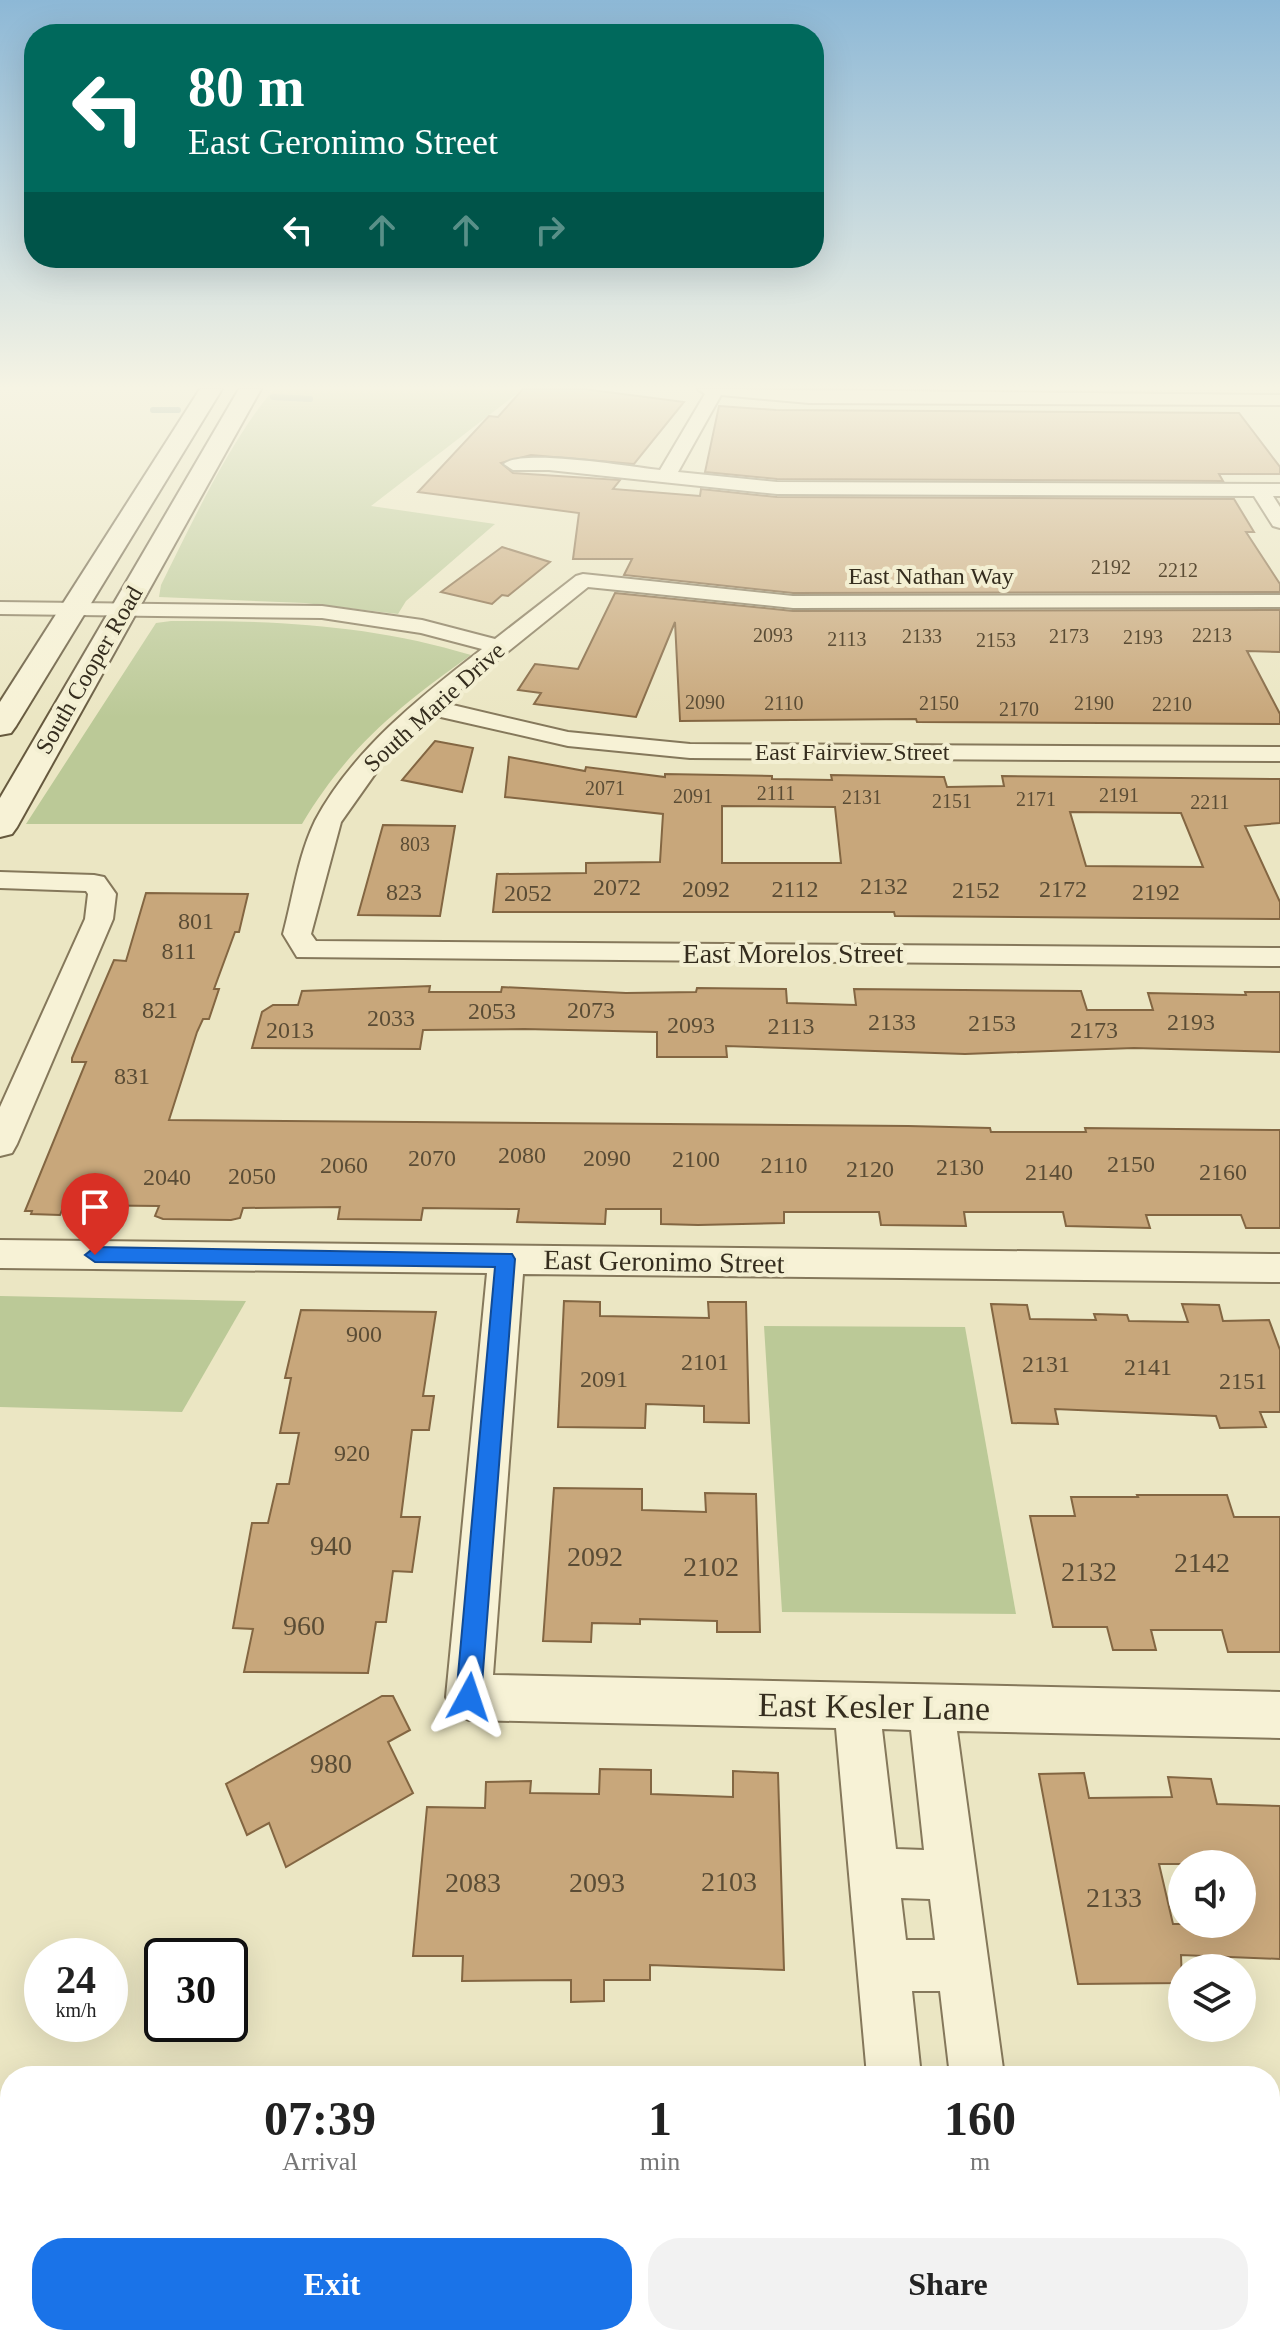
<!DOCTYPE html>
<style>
body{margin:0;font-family:"Times New Roman",serif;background:#f2f2f2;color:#222;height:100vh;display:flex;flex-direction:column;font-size:30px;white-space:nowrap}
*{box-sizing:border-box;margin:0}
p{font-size:26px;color:#767676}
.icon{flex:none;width:44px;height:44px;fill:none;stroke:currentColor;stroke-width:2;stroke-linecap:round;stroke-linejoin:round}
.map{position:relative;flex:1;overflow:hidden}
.details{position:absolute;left:0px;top:2066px;width:1280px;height:280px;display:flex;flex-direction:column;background:#fff;border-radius:32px 32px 0 0;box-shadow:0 8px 32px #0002}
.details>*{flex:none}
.banner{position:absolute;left:24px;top:24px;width:800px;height:244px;border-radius:32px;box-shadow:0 8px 32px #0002;background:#00695c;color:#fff;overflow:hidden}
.buttons{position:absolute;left:1168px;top:1850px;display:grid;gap:16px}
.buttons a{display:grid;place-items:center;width:88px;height:88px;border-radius:50%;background:#fff;box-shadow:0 8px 32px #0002;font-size:40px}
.speed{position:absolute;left:24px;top:1938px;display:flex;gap:16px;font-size:40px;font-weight:700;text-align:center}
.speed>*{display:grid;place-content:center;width:104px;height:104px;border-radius:50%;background:#fff;box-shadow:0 8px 32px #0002;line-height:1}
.speed small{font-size:20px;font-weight:400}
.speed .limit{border:4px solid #111;border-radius:12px;background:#fff;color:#111}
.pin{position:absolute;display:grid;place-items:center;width:68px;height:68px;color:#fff;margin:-82px -34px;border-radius:50% 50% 50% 0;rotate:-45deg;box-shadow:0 0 8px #0007}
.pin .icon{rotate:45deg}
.me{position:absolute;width:88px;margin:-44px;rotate:5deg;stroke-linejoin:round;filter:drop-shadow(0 0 6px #0008)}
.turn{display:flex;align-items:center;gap:28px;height:168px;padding:0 32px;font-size:36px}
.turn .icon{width:104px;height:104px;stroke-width:2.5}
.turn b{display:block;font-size:56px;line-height:68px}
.lanes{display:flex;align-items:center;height:76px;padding:0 32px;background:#0003;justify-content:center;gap:40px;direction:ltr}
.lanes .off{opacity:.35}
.eta{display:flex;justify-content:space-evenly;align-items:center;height:136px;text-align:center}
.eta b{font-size:48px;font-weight:700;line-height:56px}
.cta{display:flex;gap:16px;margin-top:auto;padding:16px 32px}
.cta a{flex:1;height:92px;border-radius:32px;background:#1a73e8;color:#fff;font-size:32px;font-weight:700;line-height:92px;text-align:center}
.cta a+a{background:#f2f2f2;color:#222}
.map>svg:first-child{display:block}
.green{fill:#bbc997}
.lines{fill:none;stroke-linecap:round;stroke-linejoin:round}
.stream{stroke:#6c8c89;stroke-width:6}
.building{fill:#c8a77b;stroke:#836642;stroke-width:2;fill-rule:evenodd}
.street-casing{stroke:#85785b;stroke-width:4}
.secondary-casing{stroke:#66593e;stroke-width:4}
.street{fill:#f7f2d6;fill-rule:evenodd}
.secondary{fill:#f7f2d6;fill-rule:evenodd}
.route{fill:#1a73e8;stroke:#114b97;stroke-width:2}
.labels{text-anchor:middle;stroke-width:8;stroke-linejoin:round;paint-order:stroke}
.far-number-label{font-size:20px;fill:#5a4c35}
.far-street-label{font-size:24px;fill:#352d1e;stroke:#f3efd2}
.number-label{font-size:24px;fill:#5a4c35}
.street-label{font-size:28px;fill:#352d1e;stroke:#f3efd2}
.near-number-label{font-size:28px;fill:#5a4c35}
.near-street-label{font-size:34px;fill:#352d1e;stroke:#f3efd2}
</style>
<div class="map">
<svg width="1280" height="2346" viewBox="0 0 1280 2346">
<rect width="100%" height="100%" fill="#ebe6c3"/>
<!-- green -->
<g class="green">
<path d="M274 389H523L371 506 495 524 406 601 398 614 305 603 159 597 161 585C191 525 230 440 274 389Z"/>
<path d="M171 621C273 620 373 625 471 655 398 707 348 747 302 824H26L156 623Z"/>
<path d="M0 1296 246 1301 182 1412 0 1407Z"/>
<path d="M764 1326 965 1327 1016 1614 782 1612Z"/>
</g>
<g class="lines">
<!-- stream -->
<g class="stream">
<path d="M273 397 310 399"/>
<path d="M153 410H178"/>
</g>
</g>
<!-- building -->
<g class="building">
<path d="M523 389H584L684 402 634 464 531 455 501 463 513 473 620 480 613 489 700 496 701 489 777 497 1234 499 1254 532H1246L1280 584V592L793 593 624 575 632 559H573L579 513 418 492 489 416 498 417Z"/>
<path d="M719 406 776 410 1239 413 1280 467V474H1219L1223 481 777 479 705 472Z"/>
<path d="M502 547 550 562 508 596 502 595 492 604 441 592Z"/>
<path d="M615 593 793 611 1280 610V652L1247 651 1280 714V724L917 722 916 719 680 721 675 622 636 717 534 704 541 693 518 690 535 664 578 669Z"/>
<path d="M435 741 473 748 462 792 402 780Z"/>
<path d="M509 757 585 771 586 767 665 777V774L772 776V779L832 780 831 775 944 777 947 787 1004 786 1002 776 1280 779V823L1245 826 1280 902V919L895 916 894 912H493L497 874 586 873V863L660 862 663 814 505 797ZM722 806 835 807 841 863H722ZM1070 812 1181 813 1203 867 1086 866Z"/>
<path d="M383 825 455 826 440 916 358 915Z"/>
<path d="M146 893 248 894 239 932H235L214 989H219L209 1019H203L197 1032 169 1120 908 1126 990 1128 991 1132H1086L1085 1128 1280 1130V1228H1246L1241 1215H1146L1150 1228 1066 1226 1063 1212H964L966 1226 881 1225 879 1212H784V1223L698 1225 661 1224V1209H606L605 1224 517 1222 519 1209 423 1208 421 1220 338 1219 340 1207 243 1208 240 1218 231 1220 163 1219 155 1216 159 1206 64 1205 60 1215 31 1214 32 1211H25L86 1062H72V1058L114 960 126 961Z"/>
<path d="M430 986 429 992H501L502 987 626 993 696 992 697 988 786 989 787 1003 856 1005 854 989 1081 991 1087 1010H1153L1148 993 1246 995 1245 992H1280V1052L1134 1048 965 1054 726 1046 727 1057H657V1032L524 1029 423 1030 420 1049 252 1048 262 1012 273 1005H298L302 991Z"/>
<path d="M564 1301 600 1302V1316L709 1318 708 1302H746L749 1423 704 1422V1406L646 1404 645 1428 558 1427Z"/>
<path d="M991 1304 1027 1305 1030 1319 1096 1320 1094 1314 1127 1315 1129 1321 1188 1322 1182 1304 1219 1305 1223 1321 1269 1320 1280 1350V1412H1260L1266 1427 1220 1428 1216 1416 1055 1409 1058 1424 1012 1423Z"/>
<path d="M301 1310 436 1312 423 1396H434L429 1430H412L401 1517H420L412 1572 393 1571 386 1622H376L368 1673 244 1672 253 1629 233 1628 252 1523H268L277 1484H289L299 1433H280L291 1378H285Z"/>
<path d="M554 1488 642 1489V1510L706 1512 705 1493 756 1494 760 1632H717V1621L640 1619V1624L592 1623 591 1642 543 1641Z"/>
<path d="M1137 1495H1227L1234 1517H1280V1652H1228L1222 1630H1151L1156 1650H1113L1107 1627H1053L1030 1516H1075L1071 1497H1138Z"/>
<path d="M382 1696H393L410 1730 388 1742 413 1793 286 1867 269 1823 247 1835 226 1784Z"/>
<path d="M600 1769 651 1770V1794L733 1797V1771L778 1773 784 1970 650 1965V1980H604V2001L571 2002V1980L462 1981 463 1956H413L427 1807 485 1808 486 1782 531 1781 530 1793 599 1794Z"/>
<path d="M1084 1773 1089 1798 1172 1797 1168 1777 1211 1779 1217 1804 1280 1806V1959L1181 1955 1182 1983 1078 1984 1039 1774ZM1159 1864H1242V1924H1173Z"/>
</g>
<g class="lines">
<defs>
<g id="street">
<path d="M698 389 1280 395V405L809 403 721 395 678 472 777 482 1280 484V496H1273L1280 507V528L1273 526 1254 496 777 494 549 470H513L504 464C520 448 633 467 660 470L705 394Z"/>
<path d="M583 574 793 596 1280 595V607L793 608 588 587 444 703 568 732 690 744 1280 747V761L690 758 568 746 432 715 382 764 341 822 311 934 316 941 1280 948V966L297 957 283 934C293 897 298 856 315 821 352 751 420 697 482 649L421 633 322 618 0 614V602L322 606 422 620 495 639 576 576Z"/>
<path d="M0 872 94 875 104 877 116 894 113 919 17 1144 12 1153 0 1156V1107L85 919 88 894 86 891 0 888Z"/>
<path d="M0 1240 1280 1254V1282L523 1274 493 1675 1280 1692V1738L957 1731 1004 2076H950L940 1991H912L921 2076H867L836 1728 469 1720 453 1713 446 1697 487 1273 0 1268ZM882 1729 911 1730 924 1850 896 1849ZM901 1898 930 1899 935 1940H906Z"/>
<path d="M889 2336H949L950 2346H890Z"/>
<path d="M980 2336H1040L1041 2346H981Z"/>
</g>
<g id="secondary">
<path d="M200 389H222L16 726 11 733 0 735V702Z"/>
<path d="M239 389H261L17 827 12 834 0 837V798Z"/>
<rect x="0" y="2208" width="10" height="74"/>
<rect x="1270" y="2233" width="10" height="76"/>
</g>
</defs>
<!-- street casing -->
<use href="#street" class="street-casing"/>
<!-- secondary casing -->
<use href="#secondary" class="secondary-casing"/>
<!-- street -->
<use href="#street" class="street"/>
<!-- secondary -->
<use href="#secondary" class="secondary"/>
</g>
<!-- sky -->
<linearGradient id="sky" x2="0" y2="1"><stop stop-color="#8db8d6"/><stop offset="0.54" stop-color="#f6f4e4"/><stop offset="1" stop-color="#f6f4e4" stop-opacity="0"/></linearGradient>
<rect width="1280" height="718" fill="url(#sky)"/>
<!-- route -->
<path class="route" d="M95 1247 512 1254 515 1259 481 1697 477 1706 469 1709 460 1706 456 1697 495 1267 95 1262 85 1255Z"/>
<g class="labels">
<!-- far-number labels -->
<g class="far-number-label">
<text x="1111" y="574">2192</text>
<text x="1178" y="577">2212</text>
<text x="773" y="642">2093</text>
<text x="1212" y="642">2213</text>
<text x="922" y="643">2133</text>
<text x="1069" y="643">2173</text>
<text x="1143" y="644">2193</text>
<text x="847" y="646">2113</text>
<text x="996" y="647">2153</text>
<text x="705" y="709">2090</text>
<text x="784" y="710">2110</text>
<text x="939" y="710">2150</text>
<text x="1094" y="710">2190</text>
<text x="1172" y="711">2210</text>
<text x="1019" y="716">2170</text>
<text x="605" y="795">2071</text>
<text x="776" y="800">2111</text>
<text x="1119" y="802">2191</text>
<text x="693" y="803">2091</text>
<text x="862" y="804">2131</text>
<text x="1036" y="806">2171</text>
<text x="952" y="808">2151</text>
<text x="1210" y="809">2211</text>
<text x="415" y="851">803</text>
</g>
<!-- far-street labels -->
<g class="far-street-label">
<text x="931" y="584">East Nathan Way</text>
<text transform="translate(89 670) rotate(-60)" y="8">South Cooper Road</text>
<text transform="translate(434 707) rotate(-42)" y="8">South Marie Drive</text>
<text x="852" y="760">East Fairview Street</text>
</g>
<!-- number labels -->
<g class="number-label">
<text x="884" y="894">2132</text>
<text x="617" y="895">2072</text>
<text x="706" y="897">2092</text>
<text x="795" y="897">2112</text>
<text x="1063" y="897">2172</text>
<text x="976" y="898">2152</text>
<text x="404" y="900">823</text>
<text x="1156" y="900">2192</text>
<text x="528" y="901">2052</text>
<text x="196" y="929">801</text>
<text x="179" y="959">811</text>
<text x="160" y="1018">821</text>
<text x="591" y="1018">2073</text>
<text x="492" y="1019">2053</text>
<text x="391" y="1026">2033</text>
<text x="892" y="1030">2133</text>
<text x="1191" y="1030">2193</text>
<text x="992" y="1031">2153</text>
<text x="691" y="1033">2093</text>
<text x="791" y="1034">2113</text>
<text x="290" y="1038">2013</text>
<text x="1094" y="1038">2173</text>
<text x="132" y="1084">831</text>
<text x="522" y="1163">2080</text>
<text x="432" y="1166">2070</text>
<text x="607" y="1166">2090</text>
<text x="696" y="1167">2100</text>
<text x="1131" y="1172">2150</text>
<text x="344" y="1173">2060</text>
<text x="784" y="1173">2110</text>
<text x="960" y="1175">2130</text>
<text x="870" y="1177">2120</text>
<text x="1049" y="1180">2140</text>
<text x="1223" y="1180">2160</text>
<text x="252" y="1184">2050</text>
<text x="167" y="1185">2040</text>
<text x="364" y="1342">900</text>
<text x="705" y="1370">2101</text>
<text x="1046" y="1372">2131</text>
<text x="1148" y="1375">2141</text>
<text x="604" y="1387">2091</text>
<text x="1243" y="1389">2151</text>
<text x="352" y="1461">920</text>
</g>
<!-- street labels -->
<g class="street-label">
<text x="793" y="963">East Morelos Street</text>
<text transform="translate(664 1261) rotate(1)" y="10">East Geronimo Street</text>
</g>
<!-- near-number labels -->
<g class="near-number-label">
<text x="331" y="1555">940</text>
<text x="595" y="1566">2092</text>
<text x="1202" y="1572">2142</text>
<text x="711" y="1576">2102</text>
<text x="1089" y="1581">2132</text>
<text x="304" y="1635">960</text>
<text x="331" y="1773">980</text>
<text x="729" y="1891">2103</text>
<text x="473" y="1892">2083</text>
<text x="597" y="1892">2093</text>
<text x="1114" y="1907">2133</text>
</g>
<!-- near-street labels -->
<g class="near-street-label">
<text transform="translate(874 1706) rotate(1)" y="12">East Kesler Lane</text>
</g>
</g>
</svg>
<div class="buttons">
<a><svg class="icon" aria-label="sound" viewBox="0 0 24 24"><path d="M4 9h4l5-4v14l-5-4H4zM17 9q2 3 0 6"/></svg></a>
<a><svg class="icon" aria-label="layers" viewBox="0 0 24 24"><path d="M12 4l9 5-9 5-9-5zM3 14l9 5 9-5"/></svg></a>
</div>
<div class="speed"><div>24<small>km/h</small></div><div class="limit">30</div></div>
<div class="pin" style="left:95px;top:1255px;background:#d93025"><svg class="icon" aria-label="arrive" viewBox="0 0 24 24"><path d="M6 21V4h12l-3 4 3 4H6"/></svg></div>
<svg class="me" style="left:469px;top:1697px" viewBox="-20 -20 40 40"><path d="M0-17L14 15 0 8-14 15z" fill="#1a73e8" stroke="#fff" stroke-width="4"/></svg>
<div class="banner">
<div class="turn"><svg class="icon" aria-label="left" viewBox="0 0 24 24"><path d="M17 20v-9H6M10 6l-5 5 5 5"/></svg><div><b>80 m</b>East Geronimo Street</div></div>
<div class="lanes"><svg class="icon" aria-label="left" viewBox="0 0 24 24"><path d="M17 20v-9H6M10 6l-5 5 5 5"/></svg><svg class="icon off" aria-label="ahead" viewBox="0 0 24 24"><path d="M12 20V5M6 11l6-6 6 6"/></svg><svg class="icon off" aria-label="ahead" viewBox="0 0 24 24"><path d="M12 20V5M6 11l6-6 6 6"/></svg><svg class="icon off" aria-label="right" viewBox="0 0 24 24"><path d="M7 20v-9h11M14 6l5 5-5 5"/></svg></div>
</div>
<section class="details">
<div class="eta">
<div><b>07:39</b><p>Arrival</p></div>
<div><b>1</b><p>min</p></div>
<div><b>160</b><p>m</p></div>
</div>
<div class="cta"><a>Exit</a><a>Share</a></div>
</section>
</div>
